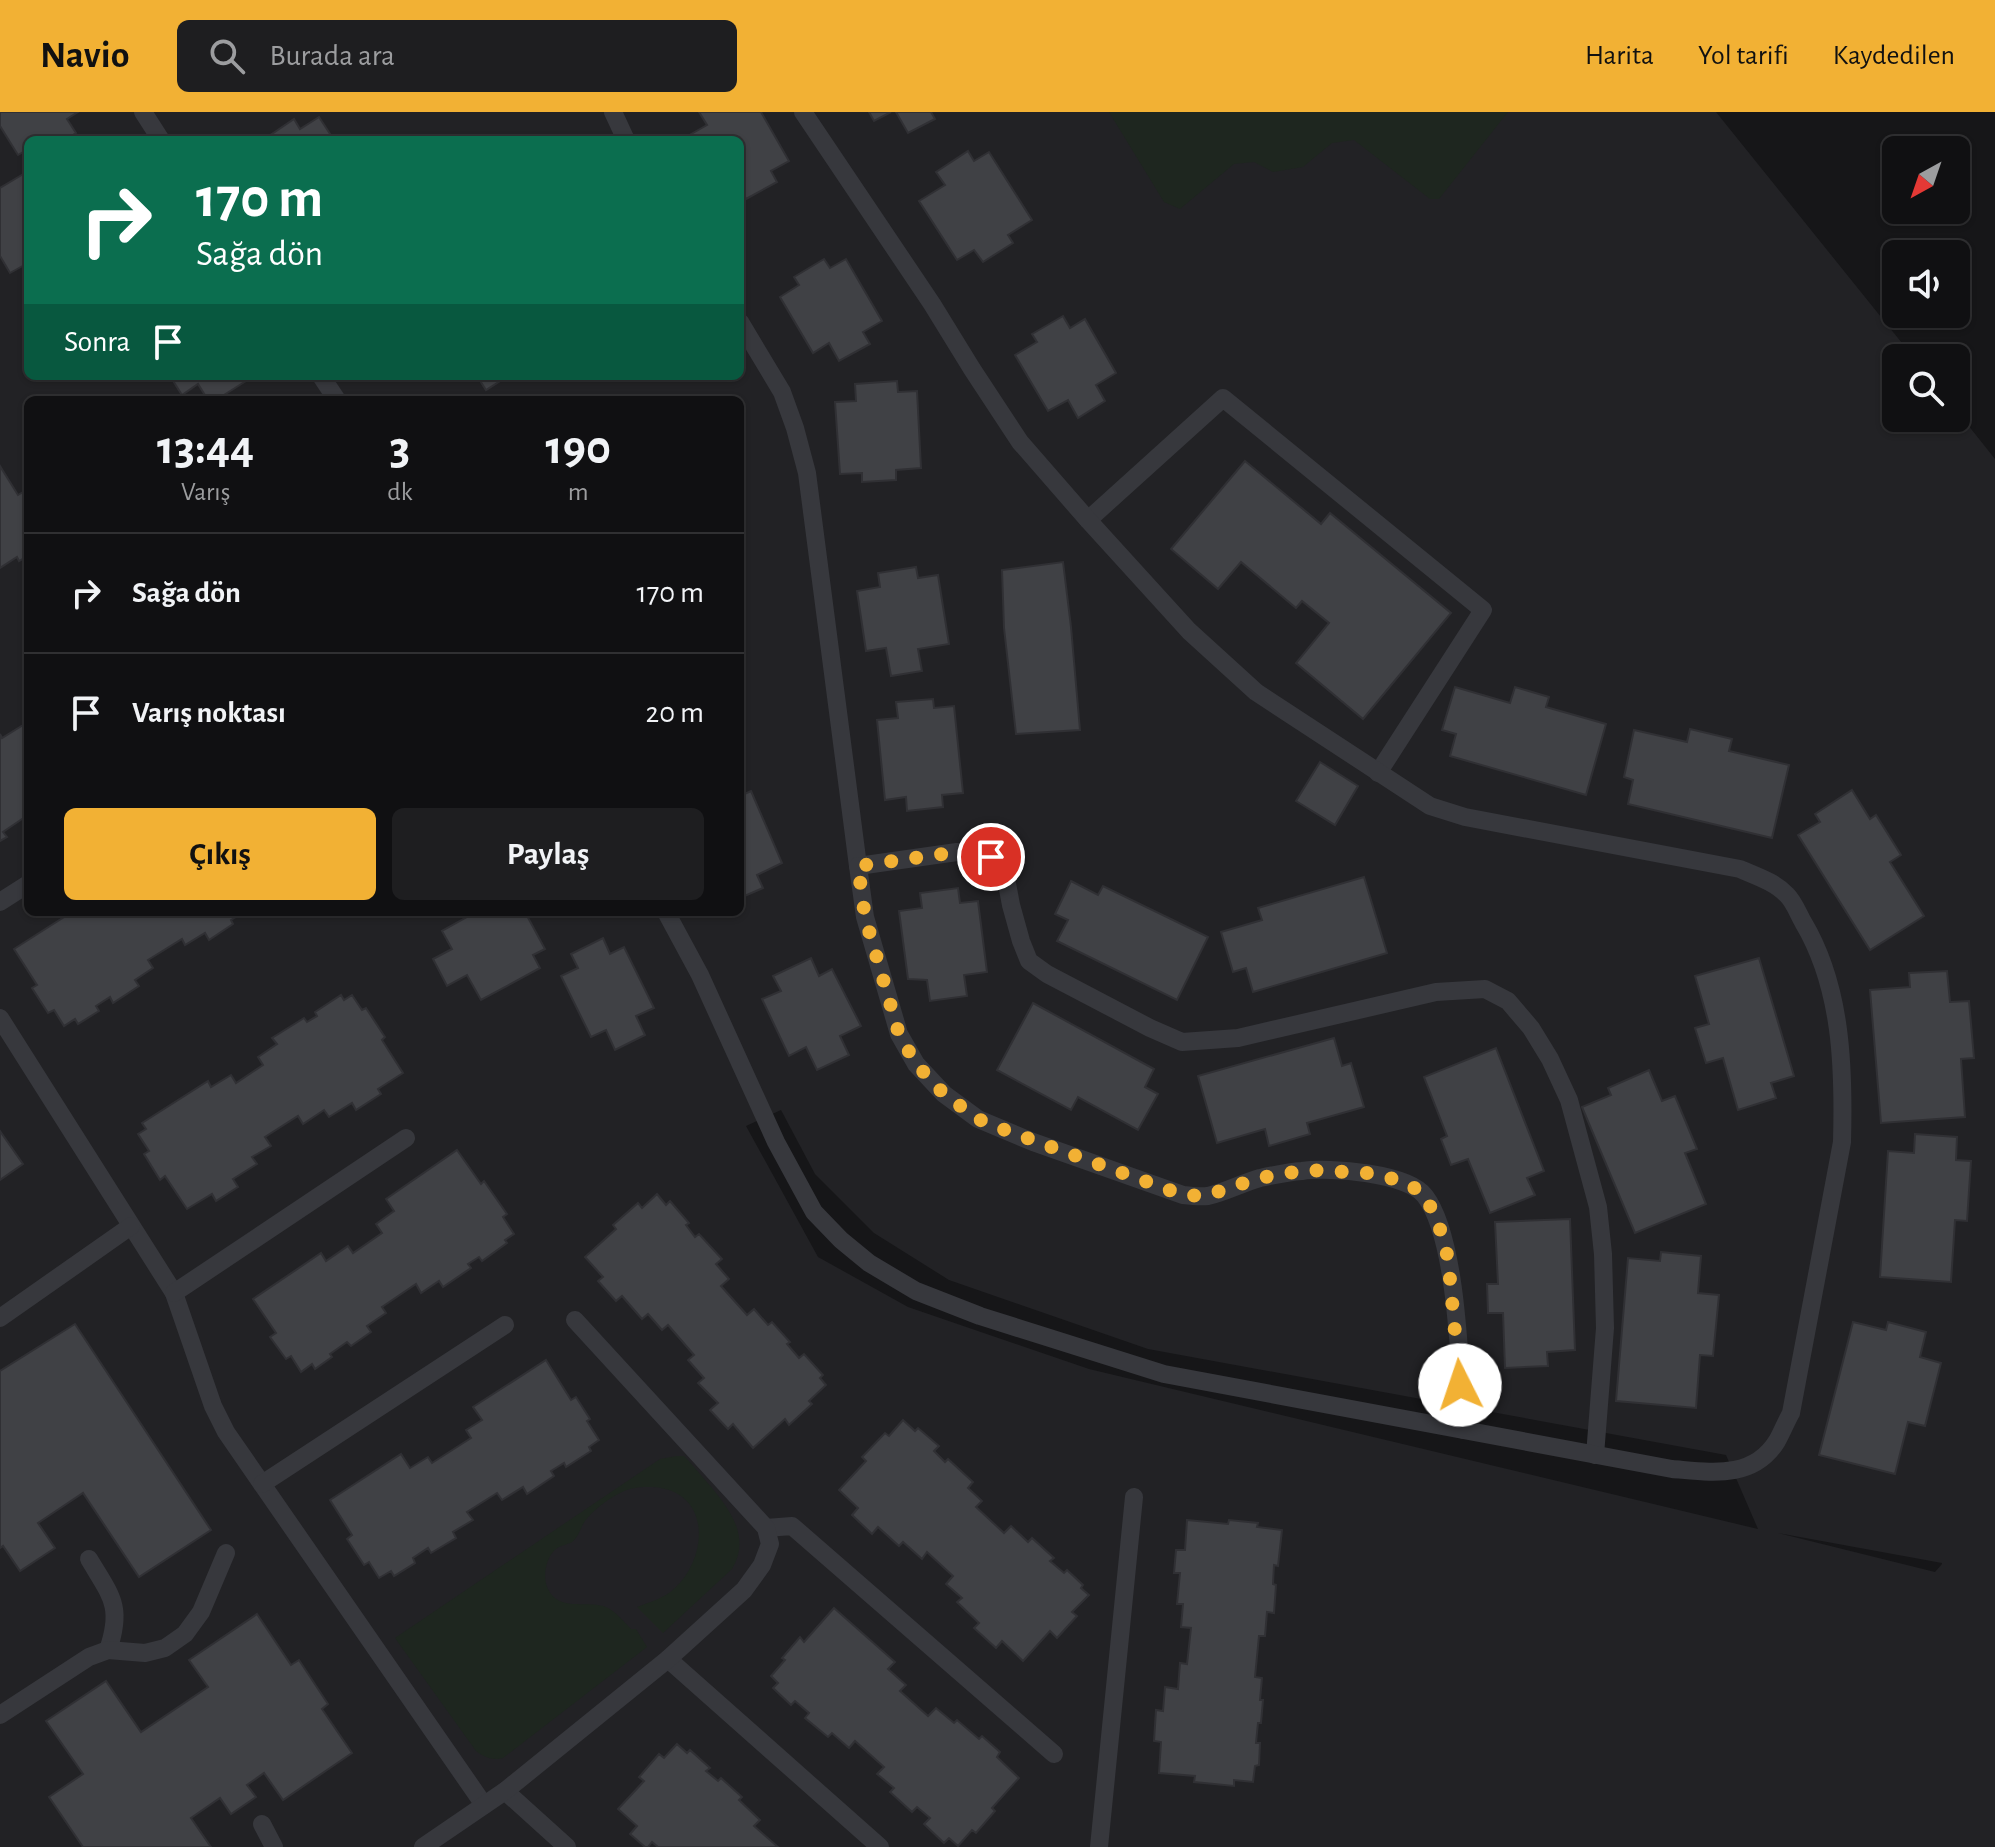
<!DOCTYPE html>
<html lang="tr">
<meta charset="utf-8">
<style>
body{margin:0;font-family:"Alegreya Sans",sans-serif;background:#1e1e20;color:#f1f3f6;height:100vh;display:flex;flex-direction:column;font-size:30px;white-space:nowrap}
*{box-sizing:border-box;margin:0}
p{font-size:26px;color:#9c9d9f}
.icon{flex:none;width:44px;height:44px;fill:none;stroke:currentColor;stroke-width:2;stroke-linecap:round;stroke-linejoin:round}
.map{position:relative;flex:1;overflow:hidden}
.details{position:absolute;left:24px;top:284px;width:720px;height:520px;display:flex;flex-direction:column;background:#101012;border-radius:12px;box-shadow:0 2px 6px #0004,0 0 0 2px #303032}
.details>*{flex:none}
.banner{position:absolute;left:24px;top:24px;width:720px;height:244px;border-radius:12px;box-shadow:0 2px 6px #0004,0 0 0 2px #303032;background:#0b6e4f;color:#fff;overflow:hidden}
.needle{width:52px;rotate:220deg}
.controls{position:absolute;left:1882px;top:24px;display:grid;gap:16px}
.controls a{display:grid;place-items:center;width:88px;height:88px;border-radius:12px;background:#101012;box-shadow:0 2px 6px #0004,0 0 0 2px #303032;font-size:40px}
.pin{position:absolute;display:grid;place-items:center;width:68px;height:68px;color:#fff;margin:-34px;border:4px solid #fff;border-radius:50%;box-shadow:0 2px 8px #0007}
.me{position:absolute;width:88px;margin:-44px;rotate:356deg;stroke-linejoin:round;filter:drop-shadow(0 0 6px #0008)}
.turn{display:flex;align-items:center;gap:28px;height:168px;padding:0 40px;font-size:36px}
.turn .icon{width:104px;height:104px;stroke-width:2.5}
.turn b{display:block;font-size:56px;line-height:68px}
.then{display:flex;align-items:center;height:76px;padding:0 40px;background:#0003;gap:16px;font-size:30px}
.eta{display:flex;justify-content:space-evenly;align-items:center;height:136px;text-align:center}
.eta b{font-size:48px;font-weight:700;line-height:56px}
.button{display:flex;gap:16px;margin-top:auto;padding:16px 40px}
.button a{flex:1;height:92px;border-radius:12px;background:#f2b134;color:#111;font-size:32px;font-weight:700;line-height:92px;text-align:center}
.button a+a{background:#1e1e20;color:#f1f3f6}
ul{padding:0;list-style:none}
li{display:flex;align-items:center;gap:24px;height:120px;padding:0 40px;border-top:2px solid #303032}
li div{flex:1}
li b{display:block;font-size:30px}
li em{font-style:normal}
header{display:flex;align-items:center;gap:48px;box-sizing:border-box;height:112px;padding:0 40px;background:#f2b134;color:#111}
header strong{font-size:38px}
nav{display:flex;gap:44px;margin-inline-start:auto;font-size:28px}
.search{width:560px;height:72px;background:#1e1e20;display:flex;align-items:center;gap:20px;box-sizing:border-box;padding:0 28px;border-radius:12px;color:#9c9d9f;font-size:30px}
.map>svg:first-child{display:block}
.built{fill:#222225;fill-rule:evenodd}
.green{fill:#1e261f}
.building{fill:#404145;stroke:#303034;stroke-width:2}
.lines{fill:none;stroke-linecap:round;stroke-linejoin:round}
.service{stroke:#37383d;stroke-width:18}
.route{stroke:#f2b134;stroke-width:14;stroke-dasharray:0 25.2}
</style>
<header>
<strong>Navio</strong>
<div class="search"><svg class="icon" aria-label="search" viewBox="0 0 24 24"><circle cx="10" cy="10" r="6"/><path d="M15 15l6 6"/></svg>Burada ara</div>
<nav><a>Harita</a><a>Yol tarifi</a><a>Kaydedilen</a></nav>
</header>
<div class="map">
<svg width="1995" height="1735" viewBox="0 0 1995 1735">
<rect width="100%" height="100%" fill="#161618"/>
<!-- built -->
<path class="built" d="M0 0H1716L1914 246H1896V306H1956V298L1995 347V1735H0ZM28 28H740V264H28ZM28 288H740V800H28ZM781 998 815 1062 874 1121 949 1168 1148 1237 1726 1343 1758 1417 1089 1257 908 1195 818 1145 746 1014ZM1778 1421 1942 1451V1452L1935 1460Z"/>
<!-- green -->
<g class="green">
<path d="M1109 0H1508L1439 87H1430L1354 28 1332 31 1303 55 1273 60 1254 50 1234 52 1180 97 1164 90Z"/>
<path d="M677 1344H684L689 1349C713 1379 757 1416 732 1457L663 1521 637 1495C650 1490 665 1486 675 1476 709 1444 711 1379 653 1375 640 1375 630 1375 618 1382 607 1388 592 1399 585 1409 580 1416 579 1425 572 1430 567 1433 561 1433 556 1437 546 1445 542 1465 548 1477 558 1499 585 1489 603 1494 614 1497 623 1509 631 1517H636L647 1535 503 1646C493 1649 484 1645 476 1639L395 1526 660 1347Z"/>
</g>
<!-- building -->
<g class="building">
<path d="M0 0H78L67 7 76 21 65 28H28V37L18 43 0 14Z"/>
<path d="M699 0H761L789 49 771 59 777 70 746 87 740 75V28H688L686 25 707 13Z"/>
<path d="M869 0H891L874 9Z"/>
<path d="M896 0H931L935 7 908 21Z"/>
<path d="M319 5 334 28H267L266 26 294 7 300 17Z"/>
<path d="M968 39 974 49 989 40 1032 108 1008 123 1013 131 983 150 974 138 957 148 919 89 945 73 936 60Z"/>
<path d="M25 61 28 66V151L10 161 0 144V76Z"/>
<path d="M824 147 830 156 846 147 882 209 863 220 870 232 839 249 829 231 813 241 780 185 799 173 794 165Z"/>
<path d="M1063 204 1070 216 1085 207 1116 261 1096 273 1105 289 1078 306 1068 288 1048 299 1015 243 1037 230 1032 222Z"/>
<path d="M170 264H243L246 269 216 288H208L198 272 182 283Z"/>
<path d="M477 264H508L486 278Z"/>
<path d="M897 269 898 280 917 279 921 356 896 358V368L862 370V361L840 362 835 290 856 289 855 272Z"/>
<path d="M1245 349 1321 412 1330 401 1451 501 1363 607 1296 551 1329 511 1302 489 1296 496 1241 450 1218 477 1171 437Z"/>
<path d="M0 354 18 383 23 380 28 388V444L19 449 17 445 0 456Z"/>
<path d="M1063 450 1071 515 1080 618 1016 622 1004 516 1002 458Z"/>
<path d="M916 455 918 466 938 463 949 532 918 537 922 559 891 564 886 536 866 539 857 479 880 475 878 461Z"/>
<path d="M1455 575 1510 591 1515 575 1549 585 1546 595 1606 612 1586 683 1450 644 1456 622 1442 618Z"/>
<path d="M933 587 934 596 954 594 963 681 942 683 943 695 907 699 906 685 885 688 877 608 898 606 896 590Z"/>
<path d="M28 610V697L26 698 28 703 3 720 7 725 0 729V622L2 626Z"/>
<path d="M1690 617 1732 627 1729 639 1789 653 1772 726 1628 692 1633 668 1624 665 1634 618 1687 630Z"/>
<path d="M1320 650 1358 674 1335 713 1296 689Z"/>
<path d="M1852 678 1870 707 1876 703 1901 743 1890 750 1924 804 1870 838 1798 723 1820 710 1815 702Z"/>
<path d="M751 679 782 751 757 763 763 776 740 786V684Z"/>
<path d="M1364 765 1387 841 1253 880 1246 856 1233 860 1221 820 1262 808 1258 796Z"/>
<path d="M1071 769 1098 783 1103 774 1208 825 1177 888 1057 829 1068 808 1055 802Z"/>
<path d="M958 776 960 791 978 789 987 860 964 863 967 884 930 889 927 868 908 867 899 799 922 796 920 781Z"/>
<path d="M72 800 93 801 244 800 231 808 233 812 209 828 205 821 185 833 182 827 148 848 153 856 135 868 139 874 113 891 110 885 96 894 99 899 78 912 75 907 64 914 54 898 48 901 32 876 37 873 14 837Z"/>
<path d="M476 800H512L513 803 520 800H525L545 837 533 843 540 856 481 888 467 863 447 874 433 847 452 837 442 819Z"/>
<path d="M603 826 610 842 624 835 654 896 636 904 645 923 615 938 606 918 591 925 561 864 578 856 571 842Z"/>
<path d="M811 846 819 864 832 857 861 914 840 924 849 943 817 958 806 935 789 944 762 887 781 879 773 864Z"/>
<path d="M1759 846 1794 964 1771 971 1776 986 1738 998 1723 946 1706 951 1695 916 1709 912 1695 864Z"/>
<path d="M1947 859 1950 890 1969 889 1974 946 1961 947 1965 1005 1881 1011 1870 878 1910 875 1909 861Z"/>
<path d="M341 883 344 888 352 883 362 898 366 896 385 925 382 928 403 961 378 977 381 982 356 998 352 991 329 1005 324 998 303 1012 298 1004 265 1025 271 1034 252 1045 257 1052 233 1067 238 1075 216 1089 212 1082 187 1097 165 1064 160 1068 144 1042 149 1039 138 1022 146 1017 142 1011 208 969 211 975 231 963 236 971 263 953 258 945 277 932 272 926 304 906 307 910 317 904 315 900Z"/>
<path d="M1033 891 1154 957 1145 975 1158 982 1138 1018 1078 985 1071 998 997 958Z"/>
<path d="M1334 926 1342 954 1351 951 1364 995 1307 1011 1310 1022 1269 1034 1265 1017 1217 1031 1198 964Z"/>
<path d="M1496 936 1544 1059 1527 1066 1535 1083 1490 1101 1468 1047 1451 1053 1441 1027 1447 1024 1424 965Z"/>
<path d="M1649 958 1662 989 1675 984 1697 1037 1685 1041 1706 1092 1635 1121 1582 995 1611 983 1608 976Z"/>
<path d="M0 1019 23 1052 0 1068Z"/>
<path d="M1915 1022 1957 1025 1956 1048 1971 1049 1967 1109 1955 1108 1951 1170 1880 1165 1888 1039 1914 1041Z"/>
<path d="M457 1038 481 1072 484 1069 507 1102 503 1105 514 1122 505 1128 507 1131 482 1149 479 1145 468 1152 471 1156 443 1175 439 1169 421 1181 416 1172 382 1195 386 1201 367 1214 371 1220 351 1234 347 1230 330 1242 332 1245 315 1257 312 1252 301 1260 291 1244 286 1247 270 1225 276 1221 253 1187 321 1141 326 1149 348 1134 353 1141 382 1121 376 1112 394 1099 386 1087Z"/>
<path d="M657 1082 666 1093 670 1089 689 1111 686 1113 695 1125 699 1122 722 1147 716 1152 729 1167 721 1174 747 1203 754 1197 768 1213 772 1210 790 1230 787 1232 799 1246 804 1242 823 1263 820 1266 826 1273 809 1289 812 1292 789 1313 785 1307 753 1336 733 1312 728 1317 710 1298 718 1291 698 1271 704 1266 688 1248 694 1243 668 1213 662 1218 648 1202 642 1207 622 1184 616 1189 598 1169 603 1165 585 1145 616 1117 613 1113 638 1091 642 1096Z"/>
<path d="M1570 1107 1575 1238 1547 1240 1548 1254 1505 1256 1503 1201H1488L1487 1172H1498L1495 1110Z"/>
<path d="M1661 1140 1701 1144 1698 1181 1719 1183 1713 1244 1700 1243 1696 1296 1616 1289 1628 1146 1660 1149Z"/>
<path d="M1853 1210 1886 1218 1888 1210 1926 1220 1920 1245 1941 1251 1925 1314 1908 1310 1895 1362 1819 1343Z"/>
<path d="M75 1212 211 1418 139 1465 83 1381 38 1411 55 1436 20 1459 3 1434 0 1436V1259Z"/>
<path d="M546 1248 571 1288 576 1285 590 1307 587 1309 599 1328 589 1335 591 1339 566 1355 564 1351 551 1359 554 1364 527 1382 523 1375 502 1388 497 1381 467 1400 473 1408 453 1420 456 1426 431 1441 428 1436 413 1446 415 1451 394 1464 391 1459 379 1466 369 1450 364 1453 347 1427 352 1423 330 1388 401 1342 410 1356 428 1345 432 1351 471 1326 466 1318 482 1308 473 1295Z"/>
<path d="M903 1308 915 1319 918 1316 939 1334 934 1339 945 1350 948 1347 973 1370 968 1376 982 1389 976 1395 1004 1421 1011 1414 1028 1430 1032 1426 1054 1446 1050 1449 1064 1461 1067 1458 1083 1473 1081 1476 1089 1483 1072 1500 1077 1504 1057 1526 1050 1519 1023 1549 1002 1529 996 1536 974 1516 979 1511 957 1490 962 1486 946 1472 953 1464 927 1440 922 1447 903 1430 899 1434 878 1415 872 1422 852 1403 858 1396 839 1378 866 1349 862 1345 885 1321 889 1324Z"/>
<path d="M1187 1408 1228 1412 1229 1408 1258 1411 1257 1415 1282 1418 1278 1454 1274 1453 1273 1472 1276 1473 1274 1501 1267 1500 1265 1524H1259L1255 1565 1262 1566 1260 1588H1263L1261 1611H1258L1256 1631H1260L1259 1653 1255 1654 1253 1670 1234 1668V1674L1194 1670 1195 1664 1159 1661 1161 1630 1154 1629 1156 1598 1163 1599 1165 1575 1178 1577 1180 1551 1187 1552 1191 1516 1181 1515 1183 1492H1177L1180 1461H1174L1176 1438H1185Z"/>
<path d="M834 1496 895 1550 888 1557 906 1573 900 1579 928 1604 936 1596 954 1611 957 1608 979 1627 982 1624 1000 1640 997 1645 1019 1666 992 1696 995 1699 976 1721 972 1718 958 1734 949 1726 944 1731 924 1712 930 1706 917 1695 912 1700 890 1680 894 1676 877 1662 884 1655 855 1629 849 1636 832 1621 828 1625 805 1606 809 1601 795 1589 791 1593 773 1576 778 1571 771 1564 785 1548 782 1546 800 1525 804 1530Z"/>
<path d="M257 1502 291 1553 299 1548 328 1592 322 1597 352 1641 283 1688 264 1661 247 1673 256 1685 231 1702 220 1686 191 1706 211 1735H83L49 1685 83 1662 46 1609 106 1569 141 1620 208 1575 189 1548Z"/>
<path d="M677 1632 687 1641 690 1638 710 1656 706 1659 718 1669 721 1666 742 1685 739 1688 760 1708 754 1714 778 1735H658L652 1730 648 1735H645L630 1722 637 1714 618 1697 644 1669 639 1665 659 1642 664 1646Z"/>
</g>
<g class="lines">
<!-- service -->
<g class="service">
<path d="M143 0 161 28"/>
<path d="M613 0 626 28"/>
<path d="M740 210 782 280 795 316 807 361 858 754 957 740 991 745 1005 761 1011 793 1021 829 1029 849 1047 862 1150 916 1182 930 1238 926 1436 880 1485 877 1508 889 1531 916 1550 947 1569 988 1598 1095 1603 1142 1605 1216 1595 1343"/>
<path d="M321 264 337 288"/>
<path d="M1088 408 1223 286 1483 498 1378 661"/>
<path d="M858 754 865 805 899 922 916 952 944 982 978 1007 1033 1030 1183 1083C1191 1084 1200 1085 1208 1084 1226 1080 1242 1071 1260 1066 1274 1063 1288 1060 1302 1059 1330 1055 1408 1061 1425 1084 1458 1127 1460 1262 1464 1318"/>
<path d="M0 790 28 772"/>
<path d="M666 800 700 863 776 1030 814 1100 841 1128 869 1151 916 1179 980 1204 1164 1262 1672 1357C1710 1360 1753 1368 1777 1329 1782 1320 1786 1310 1791 1301L1842 1030C1844 956 1842 875 1803 810 1798 801 1794 790 1787 783 1775 770 1756 764 1740 757L1465 705 1430 694 1256 580 1189 519 1088 408 1020 330 972 257 932 192 803 0"/>
<path d="M0 906 174 1181 213 1294 226 1320 484 1693"/>
<path d="M174 1181 406 1026"/>
<path d="M0 1206 131 1114"/>
<path d="M262 1372 505 1213"/>
<path d="M766 1416 792 1414 1054 1642"/>
<path d="M89 1447C111 1484 123 1494 108 1538"/>
<path d="M668 1547 880 1735"/>
<path d="M0 1603 89 1545 108 1538 145 1541 165 1536 185 1522 201 1500 226 1441"/>
<path d="M505 1679 567 1735"/>
<path d="M262 1712 274 1735"/>
<path d="M423 1735 505 1679 668 1547 744 1478 762 1453 770 1432 766 1416 575 1208"/>
<path d="M1099 1735 1134 1385"/>
</g>
</g>
<g class="lines">
<!-- route -->
<path class="route" d="M991 745 957 740 858 754 865 805 899 922 916 952 944 982 978 1007 1005 1018 1183 1083 1205 1084 1259 1066 1306 1058 1367 1061 1403 1069 1424 1082 1438 1110 1448 1146 1460 1273"/>
</g>
</svg>
<div class="controls">
<a><svg class="needle" viewBox="-14 -14 28 28"><path d="M0-13l5 13h-10z" fill="#e53935"/><path d="M0 13l5-13h-10z" fill="#9c9d9f"/></svg></a>
<a><svg class="icon" aria-label="sound" viewBox="0 0 24 24"><path d="M4 9h4l5-4v14l-5-4H4zM17 9q2 3 0 6"/></svg></a>
<a><svg class="icon" aria-label="search" viewBox="0 0 24 24"><circle cx="10" cy="10" r="6"/><path d="M15 15l6 6"/></svg></a>
</div>
<div class="pin" style="left:991px;top:745px;background:#d93025"><svg class="icon" aria-label="arrive" viewBox="0 0 24 24"><path d="M6 21V4h12l-3 4 3 4H6"/></svg></div>
<svg class="me" style="left:1460px;top:1273px" viewBox="-20 -20 40 40"><circle r="19" fill="#fff"/><path d="M0-13L10 11 0 6-10 11z" fill="#f2b134"/></svg>
<div class="banner">
<div class="turn"><svg class="icon" aria-label="right" viewBox="0 0 24 24"><path d="M7 20v-9h11M14 6l5 5-5 5"/></svg><div><b>170 m</b>Sağa dön</div></div>
<div class="then">Sonra<svg class="icon" aria-label="arrive" viewBox="0 0 24 24"><path d="M6 21V4h12l-3 4 3 4H6"/></svg></div>
</div>
<section class="details">
<div class="eta">
<div><b>13:44</b><p>Varış</p></div>
<div><b>3</b><p>dk</p></div>
<div><b>190</b><p>m</p></div>
</div>
<ul>
<li><svg class="icon" aria-label="right" viewBox="0 0 24 24"><path d="M7 20v-9h11M14 6l5 5-5 5"/></svg><div><b>Sağa dön</b></div><em>170 m</em></li>
<li><svg class="icon" aria-label="arrive" viewBox="0 0 24 24"><path d="M6 21V4h12l-3 4 3 4H6"/></svg><div><b>Varış noktası</b></div><em>20 m</em></li>
</ul>
<div class="button"><a>Çıkış</a><a>Paylaş</a></div>
</section>
</div>
